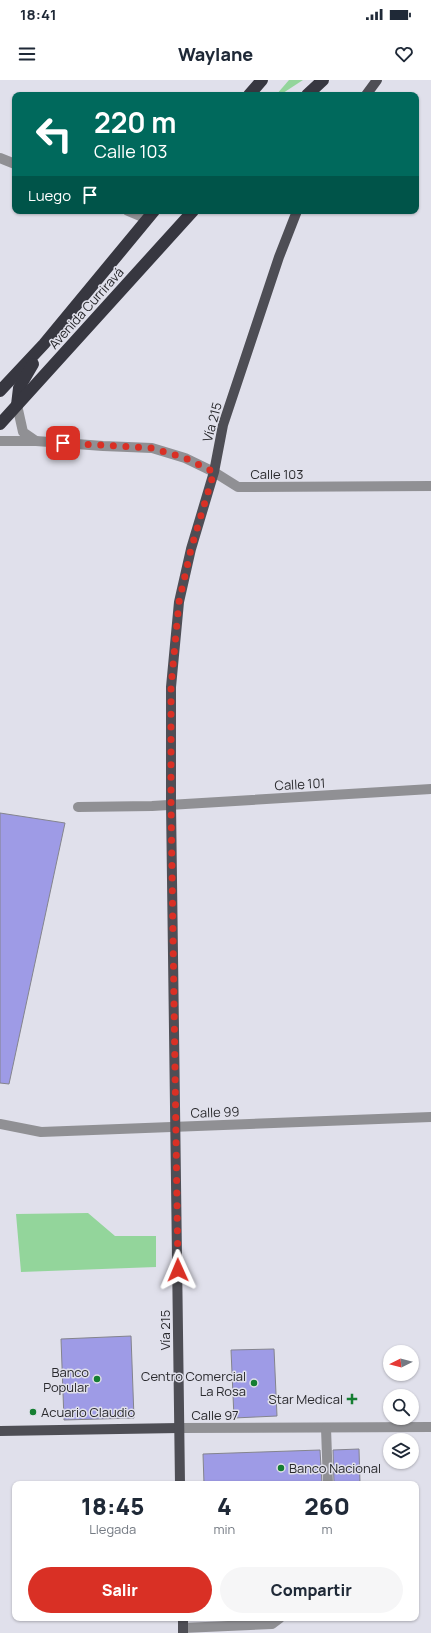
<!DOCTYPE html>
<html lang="es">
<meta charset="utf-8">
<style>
body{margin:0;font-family:Manrope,sans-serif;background:#f6f6f7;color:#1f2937;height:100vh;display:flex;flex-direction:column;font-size:15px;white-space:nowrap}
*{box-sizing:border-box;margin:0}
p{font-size:13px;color:#747a83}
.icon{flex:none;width:22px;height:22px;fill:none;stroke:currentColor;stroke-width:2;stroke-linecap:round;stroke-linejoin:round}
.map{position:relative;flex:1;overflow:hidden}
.sheet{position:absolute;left:12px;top:1401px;width:407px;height:140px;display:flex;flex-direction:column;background:#fff;border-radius:8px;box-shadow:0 1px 3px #0004}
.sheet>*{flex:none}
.top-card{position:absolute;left:12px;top:12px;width:407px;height:122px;border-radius:8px;box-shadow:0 1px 3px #0004;background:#00695c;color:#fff;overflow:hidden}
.needle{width:26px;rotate:264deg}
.buttons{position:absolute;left:383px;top:1265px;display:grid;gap:8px}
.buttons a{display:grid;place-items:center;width:36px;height:36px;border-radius:50%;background:#fff;box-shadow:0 1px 3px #0004;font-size:20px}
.pin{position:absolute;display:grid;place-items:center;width:34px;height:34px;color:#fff;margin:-17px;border-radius:8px;box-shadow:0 2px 6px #0006}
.me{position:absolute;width:44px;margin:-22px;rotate:359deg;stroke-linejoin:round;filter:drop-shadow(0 0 3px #0008)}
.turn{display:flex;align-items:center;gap:14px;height:84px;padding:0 16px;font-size:18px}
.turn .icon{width:52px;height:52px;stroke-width:2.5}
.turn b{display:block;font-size:28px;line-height:34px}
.then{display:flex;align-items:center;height:38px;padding:0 16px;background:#0003;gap:8px;font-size:15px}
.eta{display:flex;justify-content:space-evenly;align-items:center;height:68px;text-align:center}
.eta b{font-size:24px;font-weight:800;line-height:28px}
.button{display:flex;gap:8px;margin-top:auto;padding:8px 16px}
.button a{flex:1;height:46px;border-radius:24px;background:#d93025;color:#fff;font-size:16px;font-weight:800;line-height:46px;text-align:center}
.button a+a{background:#f6f6f7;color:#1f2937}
.status{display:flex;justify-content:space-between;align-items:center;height:28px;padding:0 20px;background:#fff;direction:ltr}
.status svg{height:11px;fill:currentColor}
header{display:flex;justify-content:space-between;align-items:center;height:52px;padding:0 16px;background:#fff;font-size:18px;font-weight:800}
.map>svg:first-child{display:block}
.green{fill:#93d59b}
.building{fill:#9e9be6;stroke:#84848d}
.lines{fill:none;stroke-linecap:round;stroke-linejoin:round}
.minor{stroke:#909094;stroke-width:10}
.major{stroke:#4e4e55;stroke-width:10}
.highway{stroke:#373740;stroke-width:12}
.route{stroke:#d93025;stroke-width:7;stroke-dasharray:0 12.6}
.poi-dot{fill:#157e32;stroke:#e0e0eb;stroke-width:1.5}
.labels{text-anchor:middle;stroke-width:3;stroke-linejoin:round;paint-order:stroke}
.street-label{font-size:13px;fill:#29292d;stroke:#e0e0eb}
.poi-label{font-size:13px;fill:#29292d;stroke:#e0e0eb;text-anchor:end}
</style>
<div class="status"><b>18:41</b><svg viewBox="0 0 49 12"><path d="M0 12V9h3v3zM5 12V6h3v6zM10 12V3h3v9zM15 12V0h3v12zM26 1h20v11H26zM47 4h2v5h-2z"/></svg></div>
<header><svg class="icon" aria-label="menu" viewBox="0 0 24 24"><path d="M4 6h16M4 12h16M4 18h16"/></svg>Waylane<svg class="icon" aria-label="heart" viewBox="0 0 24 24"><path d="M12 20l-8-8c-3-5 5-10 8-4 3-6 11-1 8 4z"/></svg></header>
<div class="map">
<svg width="431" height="1553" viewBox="0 0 431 1553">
<rect width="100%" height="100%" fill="#e0e0eb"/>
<!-- green -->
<g class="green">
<path d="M289 0H303L280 15H276Z"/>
<path d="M88 1133 115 1156H156V1187L21 1192 16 1134Z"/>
</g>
<!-- building -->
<g class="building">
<path d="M0 733 65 743 9 1004 0 1003Z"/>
<path d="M131 1256 134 1338 64 1340 61 1259Z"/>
<path d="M274 1269 277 1336 234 1338 231 1270Z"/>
<path d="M359 1369 360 1404H334L333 1370Z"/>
<path d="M320 1370 322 1404H204L203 1374Z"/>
</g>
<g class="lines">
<!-- minor -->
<g class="minor">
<path d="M0 78 15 84"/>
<path d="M128 131 147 139"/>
<path d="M17 325 23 352 36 361"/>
<path d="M0 361H36L103 366 152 368 185 378 214 392 238 407 431 406"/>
<path d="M78 727 152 726 431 709"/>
<path d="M0 1044 41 1052 431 1037"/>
<path d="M179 1348 431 1347"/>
<path d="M326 1348 328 1404"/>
<path d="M183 1548 272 1544 280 1538"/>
</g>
<!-- major -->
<g class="major">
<path d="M366 15 377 0"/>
<path d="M0 1351 179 1348"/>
<path d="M180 1404 171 724V607L179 522 191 469 214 392 223 345 279 177 297 131"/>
<path d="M183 1538V1553"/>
</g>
<!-- highway -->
<g class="highway">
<path d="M249 15 262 0"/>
<path d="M307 15 323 0"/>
<path d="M0 311 44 264 154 131"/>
<path d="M17 325 19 308 33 284"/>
<path d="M0 344 193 131"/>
</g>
</g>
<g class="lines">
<!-- route -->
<path class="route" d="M63 363 152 368 185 378 214 392 191 469 179 522 171 607V724L178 1190"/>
</g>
<!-- markers -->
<g class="poi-dot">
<circle cx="97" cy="1299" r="4"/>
<circle cx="254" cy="1303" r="4"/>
<path d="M350 1313h4v4h4v4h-4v4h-4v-4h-4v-4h4z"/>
<circle cx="33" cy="1332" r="4"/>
<circle cx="281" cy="1388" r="4"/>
</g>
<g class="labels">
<!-- street labels -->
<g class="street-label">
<text transform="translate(86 228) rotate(-48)" y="5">Avenida Curriravá</text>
<text transform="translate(212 342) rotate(-75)" y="5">Vía 215</text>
<text x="277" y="399">Calle 103</text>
<text transform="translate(300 704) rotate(-3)" y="5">Calle 101</text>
<text transform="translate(215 1032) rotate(-2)" y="5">Calle 99</text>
<text transform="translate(165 1250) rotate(-90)" y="5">Vía 215</text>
<text x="215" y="1340">Calle 97</text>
</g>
<!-- poi labels -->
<g class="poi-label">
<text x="89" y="1297">Banco<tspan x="89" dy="15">Popular</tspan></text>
<text x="246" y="1301">Centro Comercial<tspan x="246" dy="15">La Rosa</tspan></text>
<text x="343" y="1324">Star Medical</text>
<text x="41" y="1337" text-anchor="start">Acuario Claudio</text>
<text x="289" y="1393" text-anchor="start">Banco Nacional</text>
</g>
</g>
</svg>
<div class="buttons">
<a><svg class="needle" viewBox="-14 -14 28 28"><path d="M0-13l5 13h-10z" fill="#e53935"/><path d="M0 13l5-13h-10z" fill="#747a83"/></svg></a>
<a><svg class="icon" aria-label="search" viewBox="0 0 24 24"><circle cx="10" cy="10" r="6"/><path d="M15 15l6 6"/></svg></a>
<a><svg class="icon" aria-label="layers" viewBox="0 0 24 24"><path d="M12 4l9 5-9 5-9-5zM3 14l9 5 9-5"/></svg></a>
</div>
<div class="pin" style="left:63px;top:363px;background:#d93025"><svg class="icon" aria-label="arrive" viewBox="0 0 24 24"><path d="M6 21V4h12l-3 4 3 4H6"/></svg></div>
<svg class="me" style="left:178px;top:1190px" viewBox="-20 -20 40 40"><path d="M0-17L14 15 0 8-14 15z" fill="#d93025" stroke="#fff" stroke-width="4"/></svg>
<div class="top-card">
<div class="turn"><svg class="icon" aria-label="left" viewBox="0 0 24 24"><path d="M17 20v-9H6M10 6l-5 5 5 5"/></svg><div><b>220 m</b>Calle 103</div></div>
<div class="then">Luego<svg class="icon" aria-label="arrive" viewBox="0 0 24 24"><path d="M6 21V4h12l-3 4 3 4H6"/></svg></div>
</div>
<section class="sheet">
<div class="eta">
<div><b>18:45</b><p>Llegada</p></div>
<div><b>4</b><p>min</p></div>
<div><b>260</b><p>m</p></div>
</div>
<div class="button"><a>Salir</a><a>Compartir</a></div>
</section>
</div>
